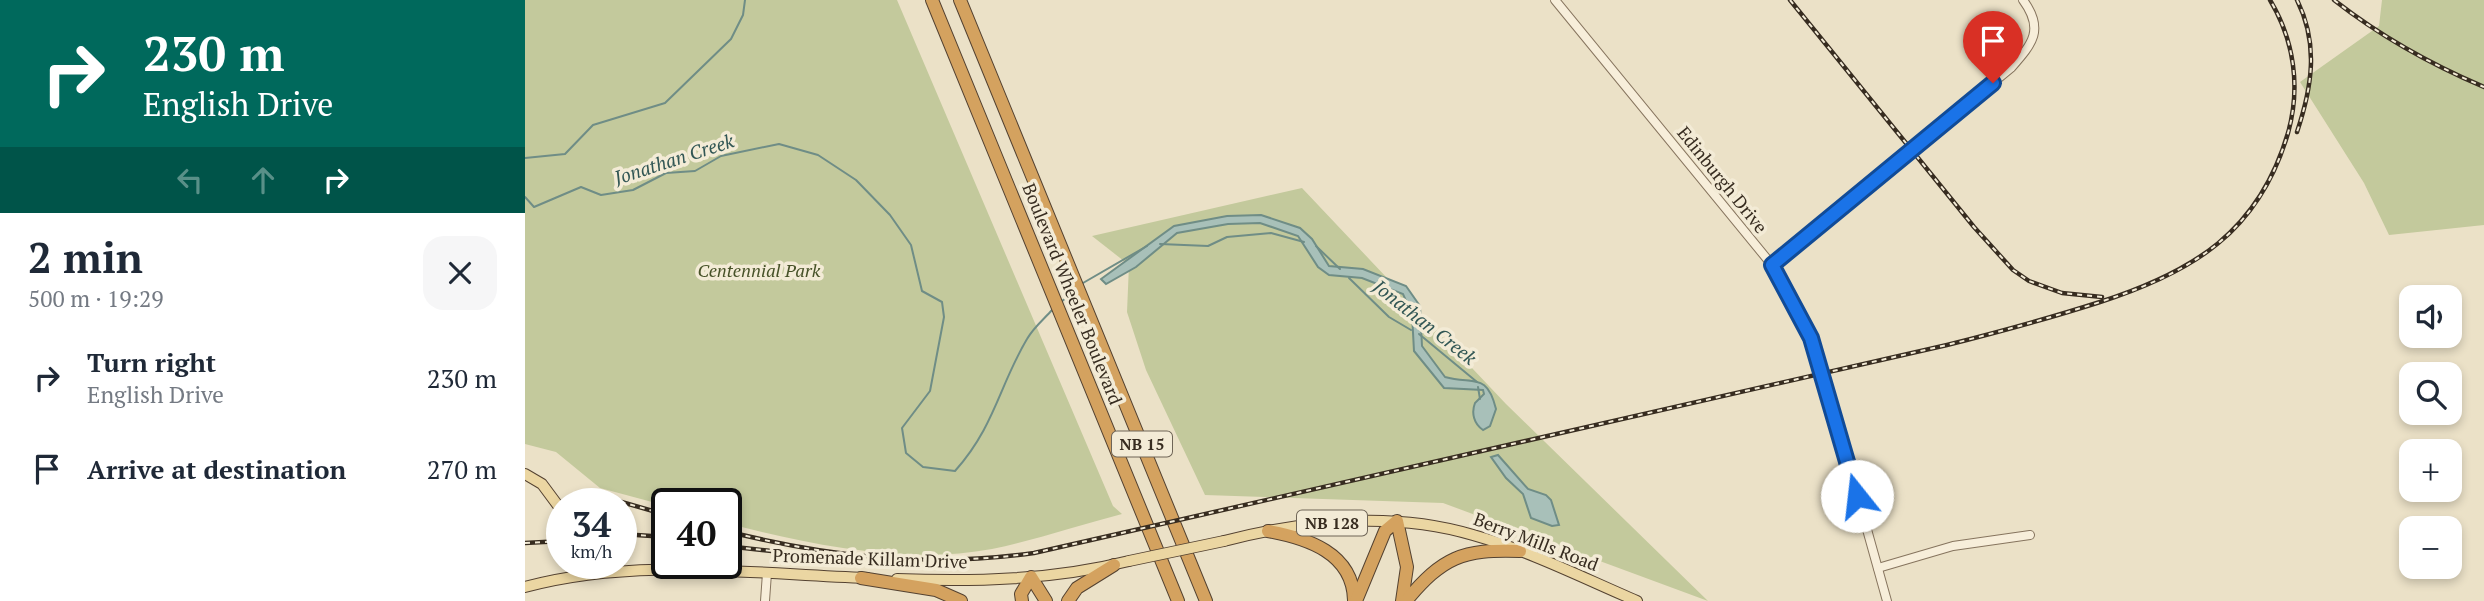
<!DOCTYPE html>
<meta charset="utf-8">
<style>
body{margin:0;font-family:"PT Serif",serif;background:#f6f6f7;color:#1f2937;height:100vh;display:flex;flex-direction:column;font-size:26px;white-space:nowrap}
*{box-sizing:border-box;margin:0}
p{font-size:23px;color:#747a83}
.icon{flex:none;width:38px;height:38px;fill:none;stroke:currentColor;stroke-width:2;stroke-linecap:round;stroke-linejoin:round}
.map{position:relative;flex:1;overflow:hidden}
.details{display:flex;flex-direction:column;background:#fff;width:525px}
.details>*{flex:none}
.banner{background:#00695c;color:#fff;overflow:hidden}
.tools{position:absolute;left:1874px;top:285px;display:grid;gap:14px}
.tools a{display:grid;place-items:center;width:63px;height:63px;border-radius:14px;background:#fff;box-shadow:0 4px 10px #0003;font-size:35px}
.speed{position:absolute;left:21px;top:488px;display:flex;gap:14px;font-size:35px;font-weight:700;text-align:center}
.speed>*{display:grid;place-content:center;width:91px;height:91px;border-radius:50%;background:#fff;box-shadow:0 4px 10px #0003;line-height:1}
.speed small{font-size:18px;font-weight:400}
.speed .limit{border:4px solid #111;border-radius:10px;background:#fff;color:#111}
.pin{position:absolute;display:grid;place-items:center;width:60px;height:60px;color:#fff;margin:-72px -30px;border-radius:50% 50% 50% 0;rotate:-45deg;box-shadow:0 0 7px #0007}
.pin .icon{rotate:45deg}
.me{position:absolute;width:77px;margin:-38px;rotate:344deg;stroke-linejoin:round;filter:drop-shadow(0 0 5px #0008)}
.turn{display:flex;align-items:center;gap:24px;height:147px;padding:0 28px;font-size:32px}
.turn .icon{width:91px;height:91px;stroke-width:2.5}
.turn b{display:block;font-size:49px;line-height:60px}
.lanes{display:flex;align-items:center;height:66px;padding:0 28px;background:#0003;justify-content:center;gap:35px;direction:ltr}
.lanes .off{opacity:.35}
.round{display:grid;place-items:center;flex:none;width:74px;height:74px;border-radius:21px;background:#f6f6f7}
.overview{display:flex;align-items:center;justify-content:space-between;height:119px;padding:0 28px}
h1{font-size:42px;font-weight:700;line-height:52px}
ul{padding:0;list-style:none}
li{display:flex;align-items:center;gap:21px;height:91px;padding:0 28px}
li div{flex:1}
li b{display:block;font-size:26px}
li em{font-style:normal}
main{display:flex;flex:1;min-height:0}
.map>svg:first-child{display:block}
.green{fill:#c3c99c}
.water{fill:#a8c0b9;stroke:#6f8d86;stroke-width:2}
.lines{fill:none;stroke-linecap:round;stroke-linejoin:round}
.stream{stroke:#6f8d86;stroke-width:2}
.minor-casing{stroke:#86745e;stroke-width:10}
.major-casing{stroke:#544231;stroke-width:12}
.highway-casing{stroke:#544231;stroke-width:14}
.minor{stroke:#f7eeda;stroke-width:8}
.major{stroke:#ebd6a2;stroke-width:10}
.highway{stroke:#d4a25f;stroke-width:12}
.rail-casing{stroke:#372c20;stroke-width:4.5}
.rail{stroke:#f3ebd6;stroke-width:2;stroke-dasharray:5;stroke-linecap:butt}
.major-bridge-casing{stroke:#544231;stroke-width:12;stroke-linecap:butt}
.major-bridge{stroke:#ebd6a2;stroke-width:10}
.route-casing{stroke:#114b97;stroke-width:18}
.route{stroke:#1a73e8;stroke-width:12}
.labels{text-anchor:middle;stroke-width:7;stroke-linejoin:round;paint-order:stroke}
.shield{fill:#f3ebd6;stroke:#6f6557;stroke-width:2}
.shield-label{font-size:16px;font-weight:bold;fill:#372c20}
.street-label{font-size:18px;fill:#372c20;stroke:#f3ebd6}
.park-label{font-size:18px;font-style:italic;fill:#475228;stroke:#f3ebd6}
.water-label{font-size:19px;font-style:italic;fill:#315654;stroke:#f3ebd6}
</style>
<main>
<section class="details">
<div class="banner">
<div class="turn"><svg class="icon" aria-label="right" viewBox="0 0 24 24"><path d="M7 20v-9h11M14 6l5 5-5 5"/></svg><div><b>230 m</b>English Drive</div></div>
<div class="lanes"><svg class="icon off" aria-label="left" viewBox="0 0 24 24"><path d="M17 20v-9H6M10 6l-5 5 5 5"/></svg><svg class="icon off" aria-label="ahead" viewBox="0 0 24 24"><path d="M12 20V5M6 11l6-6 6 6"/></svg><svg class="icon" aria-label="right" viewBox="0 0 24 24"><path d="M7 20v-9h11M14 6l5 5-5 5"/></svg></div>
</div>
<div class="overview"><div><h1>2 min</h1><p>500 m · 19:29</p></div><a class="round"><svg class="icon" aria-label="close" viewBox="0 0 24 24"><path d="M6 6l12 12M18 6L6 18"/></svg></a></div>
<ul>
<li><svg class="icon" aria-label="right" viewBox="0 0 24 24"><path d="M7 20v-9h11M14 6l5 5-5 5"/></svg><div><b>Turn right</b><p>English Drive</p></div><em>230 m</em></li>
<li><svg class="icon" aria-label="arrive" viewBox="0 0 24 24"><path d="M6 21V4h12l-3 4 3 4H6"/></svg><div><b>Arrive at destination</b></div><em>270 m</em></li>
</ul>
</section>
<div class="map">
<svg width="1959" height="601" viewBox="0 0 1959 601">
<rect width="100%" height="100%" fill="#ebe1c7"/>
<!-- green -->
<g class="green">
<path d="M0 0H372L588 506 597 514C554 525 511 540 467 549 382 565 284 545 201 523V504L142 506 75 488 31 452 0 444Z"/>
<path d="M1857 0H1959V225L1864 235 1839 183 1775 82 1854 26Z"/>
<path d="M777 188 981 404 1183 601 918 503 680 495 621 370 602 312 604 265 567 236Z"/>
</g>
<!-- water -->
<g class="water">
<path d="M736 215 775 228 787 239 804 266 838 269 881 286 895 306 897 346 920 377C949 385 962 372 971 409L965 426 958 430C949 424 946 413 950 403L959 394 958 390 919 388 889 351 887 314 878 294 837 278 804 275 793 267 773 236 735 223 703 224 652 233 611 267 581 284 576 279 649 226 702 216Z"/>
<path d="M973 455 1003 489 1021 495 1026 500 1034 525 1027 526 1006 518 998 494 981 478 966 457Z"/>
</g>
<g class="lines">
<!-- stream -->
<g class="stream">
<path d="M0 158 40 154 68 125 140 103 206 39 218 15 220 0"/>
<path d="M0 197 9 207 56 187 76 195 108 190 141 173 170 171 196 156 254 144 293 155 331 180 365 215 386 245 397 291 417 302 419 317 405 391 377 428 381 453 398 467 430 471C470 426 474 386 502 339 508 328 519 319 527 310"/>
<path d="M635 244 683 246 702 237 746 233 779 242"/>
<path d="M791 246 815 269"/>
<path d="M824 278 864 317 886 330"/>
<path d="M558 283 622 246"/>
<path d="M536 302 548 292"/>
<path d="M894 334 952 382"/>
<path d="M953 387 955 399"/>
</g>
<defs>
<g id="minor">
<path d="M1030 0 1247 265 1281 324 1298 372 1362 601"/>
<path d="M1247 265 1486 68C1507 44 1520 30 1498 0"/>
<path d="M1353 568 1428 546 1505 535"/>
<path d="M240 601 242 573"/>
</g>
<g id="major">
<path d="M0 474 17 484 37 511"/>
<path d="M699 541C780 520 867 511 948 535 1005 551 1058 578 1112 601"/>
<path d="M372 579C450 582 528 580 604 561"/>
<path d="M0 587C111 557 229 574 342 578"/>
</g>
<g id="highway">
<path d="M407 0 653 601"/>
<path d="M435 0 681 601"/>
<path d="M743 531C782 538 828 553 829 600"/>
<path d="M336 578 411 590 436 601"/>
<path d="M497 601 496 594 506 577 521 601"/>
<path d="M543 601 552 588 589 565"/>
<path d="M831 601 860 531 872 521 882 567 877 601"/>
<path d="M881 601C918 557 937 549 995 551"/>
</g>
</defs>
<!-- minor casing -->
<use href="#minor" class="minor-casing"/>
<!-- major casing -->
<use href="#major" class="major-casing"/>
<!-- highway casing -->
<use href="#highway" class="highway-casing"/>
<!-- minor -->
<use href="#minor" class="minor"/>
<!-- major -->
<use href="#major" class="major"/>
<!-- highway -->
<use href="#highway" class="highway"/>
<defs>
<g id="rail">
<path d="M1265 0 1449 227 1488 270 1504 281 1537 293 1577 297"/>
<path d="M1772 0C1794 44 1787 87 1772 132"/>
<path d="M1809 0C1855 36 1905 64 1959 87"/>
<path d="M86 499 142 515"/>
<path d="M201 531C304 557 403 568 509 553L1422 345C1474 332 1525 318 1575 302 1668 272 1734 232 1763 133 1776 87 1769 40 1745 0"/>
<path d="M96 534 142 537"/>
<path d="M0 543 37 541"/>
<path d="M201 546 256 552"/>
</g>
</defs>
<!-- rail casing -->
<use href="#rail" class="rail-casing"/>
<!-- rail -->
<use href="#rail" class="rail"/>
<defs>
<path id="major-bridge" d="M604 561 699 541"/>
</defs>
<!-- major-bridge casing -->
<use href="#major-bridge" class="major-bridge-casing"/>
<!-- major-bridge -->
<use href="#major-bridge" class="major-bridge"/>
</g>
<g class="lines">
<defs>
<path id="route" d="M1332 496 1286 338 1247 265 1468 83"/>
</defs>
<!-- route casing -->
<use href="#route" class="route-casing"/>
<!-- route -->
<use href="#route" class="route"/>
</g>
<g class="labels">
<!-- shield labels -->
<g class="shield">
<rect x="587" y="431.5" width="60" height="25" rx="5"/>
<rect x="772" y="510.5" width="70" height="25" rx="5"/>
</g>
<g class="shield-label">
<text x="617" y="450">NB 15</text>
<text x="807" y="529">NB 128</text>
</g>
<!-- street labels -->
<g class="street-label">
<text transform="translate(1197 180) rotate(51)" y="6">Edinburgh Drive</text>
<text transform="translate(547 294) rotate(68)" y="6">Boulevard Wheeler Boulevard</text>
<text transform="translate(1011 542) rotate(21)" y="6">Berry Mills Road</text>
<text transform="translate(345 559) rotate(2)" y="6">Promenade Killam Drive</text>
</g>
<!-- park labels -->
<g class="park-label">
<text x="234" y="277">Centennial Park</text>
</g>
<!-- water labels -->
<g class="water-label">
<text transform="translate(149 159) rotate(-18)" y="7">Jonathan Creek</text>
<text transform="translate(900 322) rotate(38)" y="7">Jonathan Creek</text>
</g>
</g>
</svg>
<div class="tools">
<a><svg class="icon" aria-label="sound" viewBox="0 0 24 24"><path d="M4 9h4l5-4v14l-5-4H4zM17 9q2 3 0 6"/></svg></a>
<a><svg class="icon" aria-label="search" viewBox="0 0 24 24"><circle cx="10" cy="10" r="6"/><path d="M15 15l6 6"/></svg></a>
<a>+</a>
<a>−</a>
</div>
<div class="speed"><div>34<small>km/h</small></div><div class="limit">40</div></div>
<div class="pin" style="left:1468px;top:83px;background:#d93025"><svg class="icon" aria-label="arrive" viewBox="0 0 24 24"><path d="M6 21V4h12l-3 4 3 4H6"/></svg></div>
<svg class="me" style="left:1332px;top:496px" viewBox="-20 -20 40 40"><circle r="19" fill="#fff"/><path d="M0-13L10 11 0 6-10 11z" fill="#1a73e8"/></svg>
</div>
</main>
